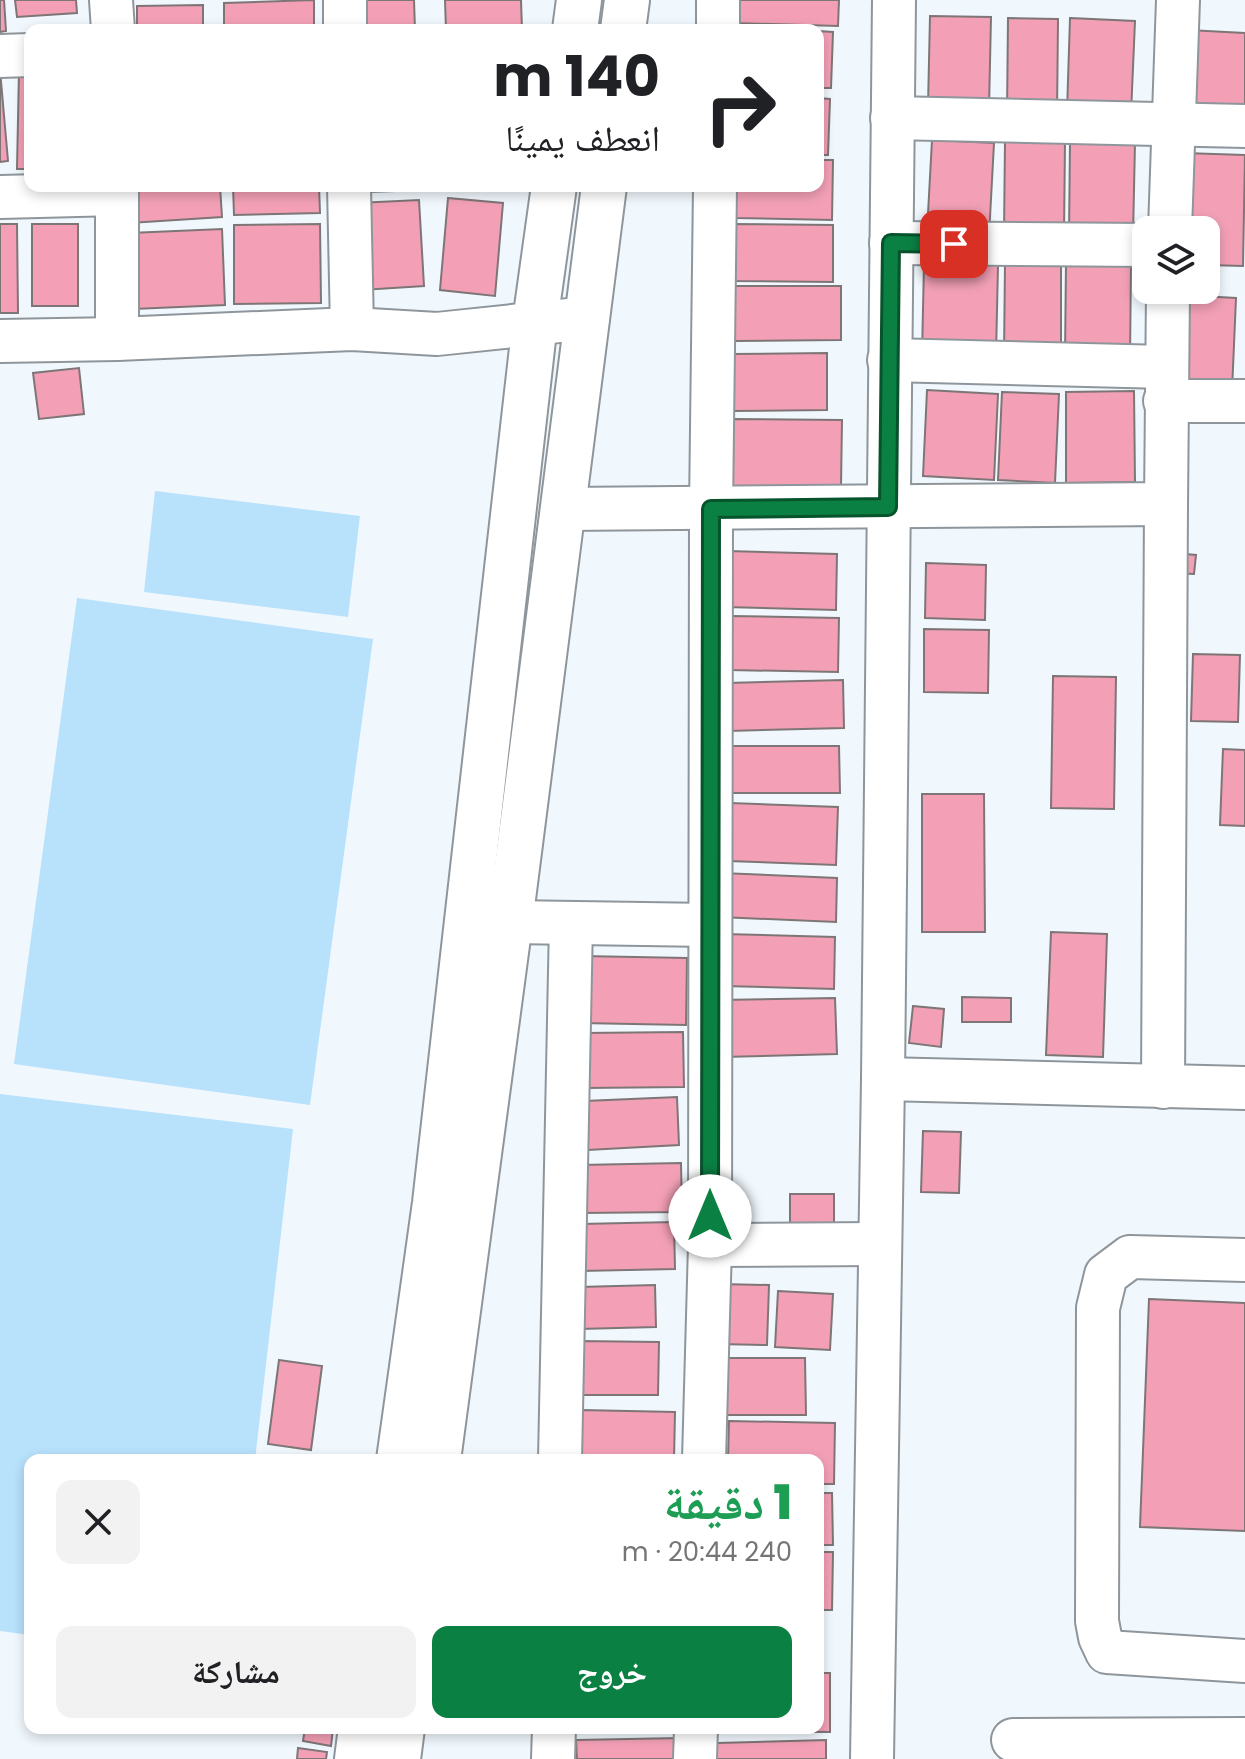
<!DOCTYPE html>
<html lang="ar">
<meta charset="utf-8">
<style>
body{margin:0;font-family:Poppins,"Noto Naskh Arabic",sans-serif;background:#f2f2f2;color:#202124;direction:rtl;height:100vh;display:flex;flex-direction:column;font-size:30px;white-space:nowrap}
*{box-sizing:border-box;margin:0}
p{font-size:26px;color:#757577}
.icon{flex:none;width:44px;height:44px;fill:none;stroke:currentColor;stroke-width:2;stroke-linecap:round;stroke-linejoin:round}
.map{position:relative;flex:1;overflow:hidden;direction:ltr}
.details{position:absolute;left:24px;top:1454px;width:800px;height:280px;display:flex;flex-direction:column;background:#fff;border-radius:16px;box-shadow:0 4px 12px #0003;direction:rtl}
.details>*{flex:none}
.top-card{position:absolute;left:24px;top:24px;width:800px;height:168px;border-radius:16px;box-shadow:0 4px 12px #0003;direction:rtl;background:#fff;color:#202124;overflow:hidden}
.controls{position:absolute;left:1132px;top:216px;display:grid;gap:16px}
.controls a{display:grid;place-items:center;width:88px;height:88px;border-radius:16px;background:#fff;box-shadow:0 4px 12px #0003;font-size:40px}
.pin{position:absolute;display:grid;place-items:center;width:68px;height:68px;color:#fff;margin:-34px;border-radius:16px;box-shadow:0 4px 12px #0006}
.me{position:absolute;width:88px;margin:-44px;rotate:0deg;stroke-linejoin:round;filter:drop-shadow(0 0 6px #0008)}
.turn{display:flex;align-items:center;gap:28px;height:168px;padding:0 32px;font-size:36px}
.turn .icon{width:104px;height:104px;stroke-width:2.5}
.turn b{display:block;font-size:56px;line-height:68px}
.round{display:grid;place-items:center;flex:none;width:84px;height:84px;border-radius:16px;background:#f2f2f2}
.overview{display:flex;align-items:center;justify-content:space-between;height:136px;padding:0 32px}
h1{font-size:48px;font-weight:800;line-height:60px;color:#1e9e55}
.cta{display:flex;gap:16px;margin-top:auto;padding:16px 32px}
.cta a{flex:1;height:92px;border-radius:16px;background:#0b8043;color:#fff;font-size:32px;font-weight:800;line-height:92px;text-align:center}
.cta a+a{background:#f2f2f2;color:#202124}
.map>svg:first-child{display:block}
.green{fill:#b8e1fb}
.building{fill:#f3a0b6;stroke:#7e7577;stroke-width:2}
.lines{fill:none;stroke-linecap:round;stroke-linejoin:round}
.minor-casing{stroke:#8f969b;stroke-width:46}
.major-casing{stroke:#8f969b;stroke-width:48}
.minor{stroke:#fff;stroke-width:42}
.major{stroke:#fff;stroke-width:44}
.route-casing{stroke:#07532c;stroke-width:20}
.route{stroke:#0b8043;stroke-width:14}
</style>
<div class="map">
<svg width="1245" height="1759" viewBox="0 0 1245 1759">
<rect width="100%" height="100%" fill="#f1f8fd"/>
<!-- green -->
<g class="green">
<path d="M155 491 360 516 348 617 144 592Z"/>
<path d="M77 598 373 639 310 1105 14 1064Z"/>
<path d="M0 1094 293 1129 255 1460H30V1635L0 1631Z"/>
</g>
<!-- building -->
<g class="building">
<path d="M0 0H4L6 31 0 32Z"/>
<path d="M15 0H76L77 13 17 17Z"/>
<path d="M314 0V30H224V3Z"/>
<path d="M358 0H414L415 30H358Z"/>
<path d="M445 0H521L522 30H446Z"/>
<path d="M733 0H839L838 26 732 23Z"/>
<path d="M203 5V30H137V6Z"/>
<path d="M930 16 991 17 989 108 928 106Z"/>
<path d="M1008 18 1058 19 1057 116 1007 115Z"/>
<path d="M1070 18 1135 21 1131 114 1067 112Z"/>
<path d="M1188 30 1245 33V105L1183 119Z"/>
<path d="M818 31 833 32 831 88H818Z"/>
<path d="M0 70 8 161 0 162Z"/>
<path d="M19 71H30V169H17Z"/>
<path d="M818 98 830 99 828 155H818Z"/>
<path d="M932 140 994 143 989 236 927 232Z"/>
<path d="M1005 140 1065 141 1064 235H1004Z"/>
<path d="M1070 141 1135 142 1133 237 1069 236Z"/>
<path d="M1184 153 1245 155 1243 266 1206 265V230H1182Z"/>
<path d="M818 160H833L832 220 735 218 736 186H818Z"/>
<path d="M128 186H220L222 217 130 223Z"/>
<path d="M233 186H319L320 213 234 215Z"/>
<path d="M364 186H427L428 190 364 192Z"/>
<path d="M448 198 503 203 495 296 440 290Z"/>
<path d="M419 200 424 286 362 290 357 203Z"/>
<path d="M0 224H17L18 313H0Z"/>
<rect x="32" y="224" width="46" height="82"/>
<path d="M320 224 321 303 234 304V225Z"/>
<path d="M733 224 833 225V282L733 281Z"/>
<path d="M222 229 225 305 134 309 130 233Z"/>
<path d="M1005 263 1061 264V357L1004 356Z"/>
<path d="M1066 263 1131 264 1130 359 1065 357Z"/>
<path d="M924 264 998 265 996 355 922 354Z"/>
<path d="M733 286H841V340L734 341Z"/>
<path d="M1181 295 1236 298 1232 391 1177 389Z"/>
<path d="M827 353V410L731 411 730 354Z"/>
<path d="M79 368 84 414 39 419 33 373Z"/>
<path d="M927 390 998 394 994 480 923 476Z"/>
<path d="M1134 391 1135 482 1066 483V392Z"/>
<path d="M1002 392 1059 394 1055 483 998 480Z"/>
<path d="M733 419 842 420 841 487H733Z"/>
<path d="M727 551 837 554 836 610 725 607Z"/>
<path d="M1173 553 1196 555 1194 574 1172 573Z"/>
<path d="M926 563 986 565 985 620 925 618Z"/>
<path d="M731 616 839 618 838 672 730 670Z"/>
<path d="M924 629 989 630 988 693 924 692Z"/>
<path d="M1193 654 1240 655 1238 722 1191 721Z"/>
<path d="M1053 676 1116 677 1114 809 1051 808Z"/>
<path d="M843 680 844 728 728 731 727 683Z"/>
<path d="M727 746H839L840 793H727Z"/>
<path d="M1223 749 1245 750V826L1220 825Z"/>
<path d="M922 794H984L985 932H922Z"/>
<path d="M730 803 838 807 836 865 728 861Z"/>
<path d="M721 873 837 878 836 922 720 917Z"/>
<path d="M1051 932 1107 934 1103 1057 1046 1055Z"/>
<path d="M724 934 835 937 834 989 723 986Z"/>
<path d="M582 956 687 958 686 1025 580 1023Z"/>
<path d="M962 997 1011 998V1022H962Z"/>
<path d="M835 998 837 1054 722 1057 720 1000Z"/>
<path d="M913 1006 944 1009 941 1047 909 1043Z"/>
<path d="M683 1032 684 1087 584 1088 583 1033Z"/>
<path d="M677 1097 679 1145 588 1150 585 1101Z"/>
<path d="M923 1131 961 1132 959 1193 921 1192Z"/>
<path d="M681 1163 682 1212 581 1213 580 1165Z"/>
<rect x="790" y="1194" width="44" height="30"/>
<path d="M674 1222 675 1269 581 1271 580 1224Z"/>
<path d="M720 1284 769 1285 767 1345 718 1344Z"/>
<path d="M655 1285 656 1327 579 1329V1287Z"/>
<path d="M778 1291 833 1294 830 1350 775 1347Z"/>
<path d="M1149 1299 1245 1303V1531L1140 1527Z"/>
<path d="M579 1341 659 1342 658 1395H579Z"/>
<path d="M716 1358H805L806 1415H716Z"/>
<path d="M279 1360 322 1366 311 1450 268 1444Z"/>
<path d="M581 1410 675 1412 674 1460H580Z"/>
<path d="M729 1421 835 1423 834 1484H818V1460H728Z"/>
<path d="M818 1493H832L833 1545H818Z"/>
<path d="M818 1552H833L832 1610H818Z"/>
<path d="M818 1673H830V1732L721 1731V1728H818Z"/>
<path d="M305 1728H333L331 1746 303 1741Z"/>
<path d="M680 1738 681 1759H577L576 1740Z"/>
<path d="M826 1740V1759H717V1743Z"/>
<path d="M298 1748 327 1752 326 1759H297Z"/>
</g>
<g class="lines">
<defs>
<g id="minor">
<path d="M111 0 113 30"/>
<path d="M345 0V30"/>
<path d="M718 30V0"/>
<path d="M0 56 30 55"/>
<path d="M892 118 1245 126"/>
<path d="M349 186 352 329"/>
<path d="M0 197 117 194"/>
<path d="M1170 230 1178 0"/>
<path d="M891 243 1146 245"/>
<path d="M117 339V186"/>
<path d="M0 341 117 339 352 329 437 334 588 318"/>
<path d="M889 360 1166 367"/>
<path d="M1165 401H1245"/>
<path d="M564 509 1166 504 1168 290"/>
<path d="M510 922 710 925"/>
<path d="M883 1079 1245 1088"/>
<path d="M1163 1087 1166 504"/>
<path d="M710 1245 879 1244"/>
<path d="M1245 1260 1130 1257 1106 1275 1098 1308 1097 1621 1100 1637 1107 1652 1245 1661"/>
<path d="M560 1460 571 923"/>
<path d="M704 1460 710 1245 711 509 715 186"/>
<path d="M1013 1740 1245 1739"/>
<path d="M553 1759 554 1728"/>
<path d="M695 1759 696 1728"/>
<path d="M872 1759 883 1079 894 0"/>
</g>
<g id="major">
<path d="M575 30 579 0"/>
<path d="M623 30 627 0"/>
<path d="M399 1460 435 1203 535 322 554 186"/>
<path d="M438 1460 510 922 604 186"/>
<path d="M357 1759 361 1728"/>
<path d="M398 1759 402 1728"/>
</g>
</defs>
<!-- minor casing -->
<use href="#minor" class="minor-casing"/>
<!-- major casing -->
<use href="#major" class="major-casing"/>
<!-- minor -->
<use href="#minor" class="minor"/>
<!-- major -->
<use href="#major" class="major"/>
</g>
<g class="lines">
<defs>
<path id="route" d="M710 1216 711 509 888 507 891 243 954 244"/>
</defs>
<!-- route casing -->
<use href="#route" class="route-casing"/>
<!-- route -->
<use href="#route" class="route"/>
</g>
</svg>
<div class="controls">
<a><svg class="icon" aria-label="layers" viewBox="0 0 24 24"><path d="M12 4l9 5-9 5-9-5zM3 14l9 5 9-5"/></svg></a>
</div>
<div class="pin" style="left:954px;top:244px;background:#d93025"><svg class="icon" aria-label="arrive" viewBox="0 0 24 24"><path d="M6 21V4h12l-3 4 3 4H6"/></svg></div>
<svg class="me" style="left:710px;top:1216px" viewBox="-20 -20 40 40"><circle r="19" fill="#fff"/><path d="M0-13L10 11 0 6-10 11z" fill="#0b8043"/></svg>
<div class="top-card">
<div class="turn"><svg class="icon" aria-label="right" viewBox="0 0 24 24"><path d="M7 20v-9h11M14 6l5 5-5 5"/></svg><div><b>140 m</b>انعطف يمينًا</div></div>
</div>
<section class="details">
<div class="overview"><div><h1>1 دقيقة</h1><p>240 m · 20:44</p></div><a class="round"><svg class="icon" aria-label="close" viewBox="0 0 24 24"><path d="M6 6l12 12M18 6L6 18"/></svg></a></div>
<div class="cta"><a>خروج</a><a>مشاركة</a></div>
</section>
</div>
